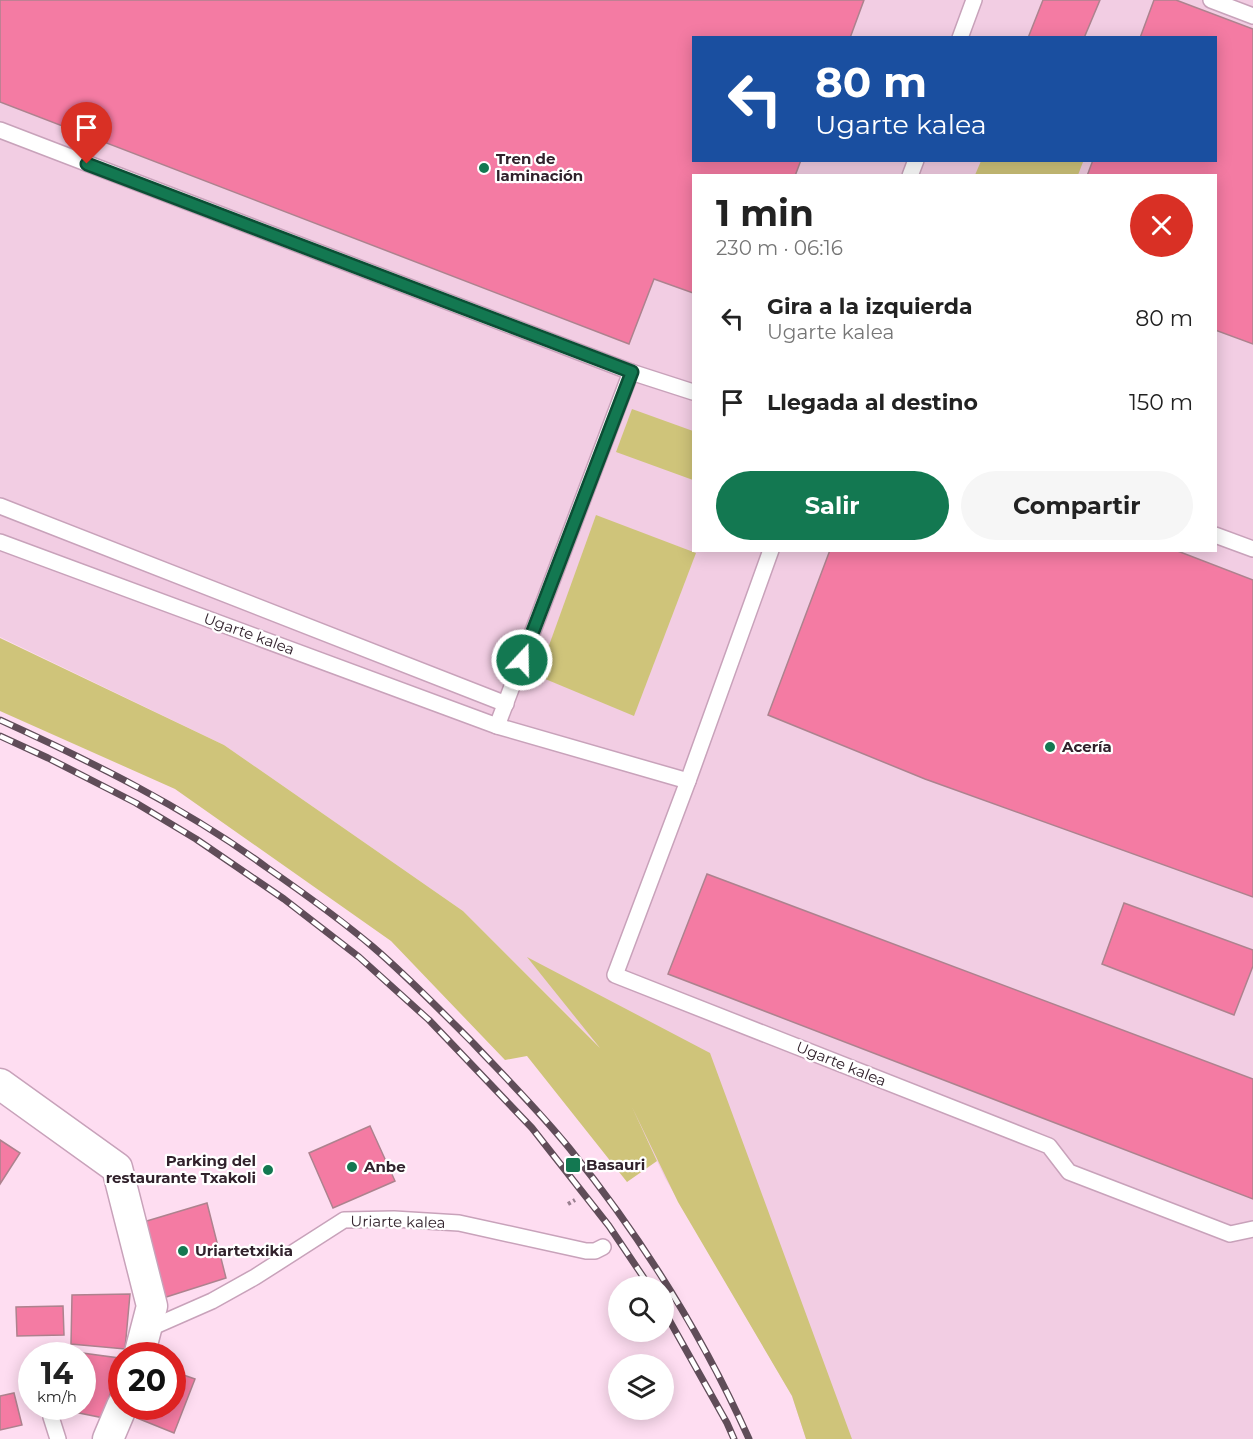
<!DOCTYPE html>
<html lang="es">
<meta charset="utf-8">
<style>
body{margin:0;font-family:Montserrat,sans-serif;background:#f6f6f6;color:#222;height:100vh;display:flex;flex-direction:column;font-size:22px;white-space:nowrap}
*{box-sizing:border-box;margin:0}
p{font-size:20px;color:#767676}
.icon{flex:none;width:33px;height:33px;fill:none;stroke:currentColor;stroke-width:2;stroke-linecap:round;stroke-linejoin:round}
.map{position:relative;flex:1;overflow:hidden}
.details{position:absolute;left:692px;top:174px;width:525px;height:378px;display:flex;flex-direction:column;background:#fff;border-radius:0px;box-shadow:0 3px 15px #0003}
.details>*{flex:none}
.banner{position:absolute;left:692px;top:36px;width:525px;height:126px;border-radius:0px;box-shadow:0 3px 15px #0003;background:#1a4fa0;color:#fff;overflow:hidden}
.buttons{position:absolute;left:608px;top:1276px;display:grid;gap:12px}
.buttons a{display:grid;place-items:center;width:66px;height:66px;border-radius:50%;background:#fff;box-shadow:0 3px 15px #0003;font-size:30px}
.speed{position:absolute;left:18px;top:1342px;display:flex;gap:12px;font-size:30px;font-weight:700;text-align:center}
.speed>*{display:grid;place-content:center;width:78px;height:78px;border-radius:50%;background:#fff;box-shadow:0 3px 15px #0003;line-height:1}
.speed small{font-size:15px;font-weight:400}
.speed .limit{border:9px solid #d22;background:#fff;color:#111}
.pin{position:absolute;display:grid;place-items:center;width:51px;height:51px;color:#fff;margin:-62px -26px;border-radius:50% 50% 50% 0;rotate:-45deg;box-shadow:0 0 6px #0007}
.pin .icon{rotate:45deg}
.me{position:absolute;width:66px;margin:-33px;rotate:21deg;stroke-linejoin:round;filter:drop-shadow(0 0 4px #0008)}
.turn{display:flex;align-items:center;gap:21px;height:126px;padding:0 24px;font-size:27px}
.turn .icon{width:78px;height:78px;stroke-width:2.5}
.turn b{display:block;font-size:42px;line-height:51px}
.round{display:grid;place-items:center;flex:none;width:63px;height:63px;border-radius:32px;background:#f6f6f6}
.headline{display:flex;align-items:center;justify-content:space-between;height:102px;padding:0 24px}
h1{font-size:36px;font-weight:700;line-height:45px}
.action{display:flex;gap:12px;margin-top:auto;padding:12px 24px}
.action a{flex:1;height:69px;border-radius:36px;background:#137851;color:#fff;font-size:24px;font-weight:700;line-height:69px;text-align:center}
.action a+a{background:#f6f6f6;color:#222}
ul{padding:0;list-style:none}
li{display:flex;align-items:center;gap:18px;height:84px;padding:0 24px}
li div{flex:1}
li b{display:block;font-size:22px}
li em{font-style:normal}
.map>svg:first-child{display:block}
.built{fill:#f2cde3;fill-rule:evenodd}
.green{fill:#cfc47a}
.building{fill:#f47ba3;stroke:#ad828e;stroke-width:1.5}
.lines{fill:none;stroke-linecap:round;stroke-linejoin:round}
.service-casing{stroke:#c8a2ba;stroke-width:18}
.minor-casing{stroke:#c8a2ba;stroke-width:33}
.path{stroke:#998090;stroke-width:4;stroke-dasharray:3 3;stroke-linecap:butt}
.service{stroke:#fff;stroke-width:15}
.minor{stroke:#fff;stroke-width:30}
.rail-casing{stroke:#604d59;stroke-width:7}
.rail{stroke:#fff;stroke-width:4.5;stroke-dasharray:14;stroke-linecap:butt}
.route-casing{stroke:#0c4e35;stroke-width:15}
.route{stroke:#137851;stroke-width:10}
.poi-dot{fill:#137851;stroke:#fff;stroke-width:2}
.labels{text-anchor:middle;stroke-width:4.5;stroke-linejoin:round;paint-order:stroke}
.poi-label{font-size:15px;font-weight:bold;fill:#31222c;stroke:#fff;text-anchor:start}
.street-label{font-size:15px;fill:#31222c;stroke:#fff}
</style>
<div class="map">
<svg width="1253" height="1439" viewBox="0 0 1253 1439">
<rect width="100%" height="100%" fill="#feddf1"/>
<!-- built -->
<path class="built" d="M0 0H1253V1439H806L792 1396 665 1178 607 1054 463 911 224 745 0 637ZM693 38H1215V160H693ZM693 176H1215V550H693Z"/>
<!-- green -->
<g class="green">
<path d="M1080 161 1083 162 1078 175H975L981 161Z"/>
<path d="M632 409 693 431V480L616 452Z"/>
<path d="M596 515 696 553 634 716 538 676Z"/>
<path d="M0 638 224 745 463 911 600 1048 527 957 710 1053 852 1439H806L792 1396 678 1202 632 1107 657 1161 627 1182 527 1056 505 1060 391 941 175 789 0 711Z"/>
</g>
<!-- building -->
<g class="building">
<path d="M0 0H864L850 38H693V160H801L795 176H693V293L654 279 629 344 0 102Z"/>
<path d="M1043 0H1100L1084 38H1028Z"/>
<path d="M1154 0H1176L1253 29V344L1215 330V176H1087L1093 160H1215V38H1140Z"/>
<path d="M830 550H1175L1253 580V897L925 779 768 715Z"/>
<path d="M707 874 1253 1079V1199L668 974Z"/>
<path d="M1124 903 1253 950V966L1234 1015 1102 964Z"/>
<path d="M370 1126 395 1181 333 1208 309 1153Z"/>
<path d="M0 1140 20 1153 0 1184Z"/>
<path d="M207 1203 226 1278 160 1299 140 1223Z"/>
<path d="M130 1294 125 1349 71 1344 72 1295Z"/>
<path d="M63 1306 64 1335 17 1336 16 1307Z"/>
<path d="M75 1352 119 1358 104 1418 59 1409 60 1407H82V1356H74Z"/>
<path d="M172 1371 195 1379 174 1433 137 1418 141 1407H172Z"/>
<path d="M14 1393 22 1425 0 1430V1396Z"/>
</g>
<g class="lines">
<defs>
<g id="service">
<path d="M1211 0 1253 16"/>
<path d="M960 38 974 0"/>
<path d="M0 130 631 372 693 392"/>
<path d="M910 176 916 160"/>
<path d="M0 506 506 704"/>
<path d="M1215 535 1253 549"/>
<path d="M0 542 497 726 631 372"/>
<path d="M771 550 688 781 615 975 1049 1146 1069 1172 1230 1234 1253 1229"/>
<path d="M497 726 688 781"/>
<path d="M146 1330 212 1301 255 1277 344 1220 394 1219 459 1223 586 1251H595L603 1247"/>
<path d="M51 1417 58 1439"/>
</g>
<g id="minor">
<path d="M0 1084 117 1168 152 1306 139 1356"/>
<path d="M108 1439 122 1406"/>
</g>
</defs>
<!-- service casing -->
<use href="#service" class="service-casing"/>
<!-- minor casing -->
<use href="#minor" class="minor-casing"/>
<!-- path -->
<path class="path" d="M568 1204 575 1200"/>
<!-- service -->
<use href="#service" class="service"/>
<!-- minor -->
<use href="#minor" class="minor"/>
<defs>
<g id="rail">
<path d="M0 720C92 762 184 807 266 867 302 892 339 918 373 947 408 977 440 1010 473 1043 506 1078 540 1112 570 1149 641 1237 703 1336 749 1439"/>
<path d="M0 736 48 758 136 803 196 839 284 899 359 957 429 1020 532 1128 609 1226 650 1287"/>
<path d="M663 1309 727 1423 734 1439"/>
</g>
</defs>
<!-- rail casing -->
<use href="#rail" class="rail-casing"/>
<!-- rail -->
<use href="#rail" class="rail"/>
</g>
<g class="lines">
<defs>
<path id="route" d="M87 164 632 372 522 660"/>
</defs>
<!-- route casing -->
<use href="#route" class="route-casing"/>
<!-- route -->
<use href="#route" class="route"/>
</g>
<!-- markers -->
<g class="poi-dot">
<circle cx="484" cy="168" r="6"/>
<circle cx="1050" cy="747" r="6"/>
<rect x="565" y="1157" width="16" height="16" rx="3"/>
<circle cx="352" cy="1167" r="6"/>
<circle cx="268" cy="1170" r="6"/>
<circle cx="183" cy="1251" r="6"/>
</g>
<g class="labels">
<!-- poi labels -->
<g class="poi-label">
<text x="496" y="164">Tren de<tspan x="496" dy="17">laminación</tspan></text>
<text x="1062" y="752">Acería</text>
<text x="256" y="1166" text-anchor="end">Parking del<tspan x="256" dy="17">restaurante Txakoli</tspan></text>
<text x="586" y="1170">Basauri</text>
<text x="364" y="1172">Anbe</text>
<text x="195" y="1256">Uriartetxikia</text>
</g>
<!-- street labels -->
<g class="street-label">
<text transform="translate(249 634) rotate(20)" y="5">Ugarte kalea</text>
<text transform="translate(841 1064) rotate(22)" y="5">Ugarte kalea</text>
<text transform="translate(398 1222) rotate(1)" y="5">Uriarte kalea</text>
</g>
</g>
</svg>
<div class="buttons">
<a><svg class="icon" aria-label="search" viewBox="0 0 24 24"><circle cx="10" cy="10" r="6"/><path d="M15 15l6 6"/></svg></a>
<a><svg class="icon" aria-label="layers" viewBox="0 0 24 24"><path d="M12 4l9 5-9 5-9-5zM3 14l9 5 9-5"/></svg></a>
</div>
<div class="speed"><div>14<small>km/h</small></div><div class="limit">20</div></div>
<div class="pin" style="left:87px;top:164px;background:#d93025"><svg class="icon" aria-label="arrive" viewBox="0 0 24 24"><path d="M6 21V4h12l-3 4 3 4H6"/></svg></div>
<svg class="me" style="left:522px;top:660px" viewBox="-20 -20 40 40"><circle r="17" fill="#137851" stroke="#fff" stroke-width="3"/><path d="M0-11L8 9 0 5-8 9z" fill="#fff"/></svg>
<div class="banner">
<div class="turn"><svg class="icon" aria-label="left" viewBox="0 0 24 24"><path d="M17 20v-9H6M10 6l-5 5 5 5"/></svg><div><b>80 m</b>Ugarte kalea</div></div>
</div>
<section class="details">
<div class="headline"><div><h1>1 min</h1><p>230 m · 06:16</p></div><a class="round" style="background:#d93025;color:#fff"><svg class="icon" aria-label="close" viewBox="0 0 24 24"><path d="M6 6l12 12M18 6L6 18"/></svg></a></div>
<ul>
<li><svg class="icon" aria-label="left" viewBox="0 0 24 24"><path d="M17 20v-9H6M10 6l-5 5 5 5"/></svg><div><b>Gira a la izquierda</b><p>Ugarte kalea</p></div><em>80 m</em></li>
<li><svg class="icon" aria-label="arrive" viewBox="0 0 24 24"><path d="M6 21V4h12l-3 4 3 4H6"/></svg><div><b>Llegada al destino</b></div><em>150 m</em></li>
</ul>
<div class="action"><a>Salir</a><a>Compartir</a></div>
</section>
</div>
